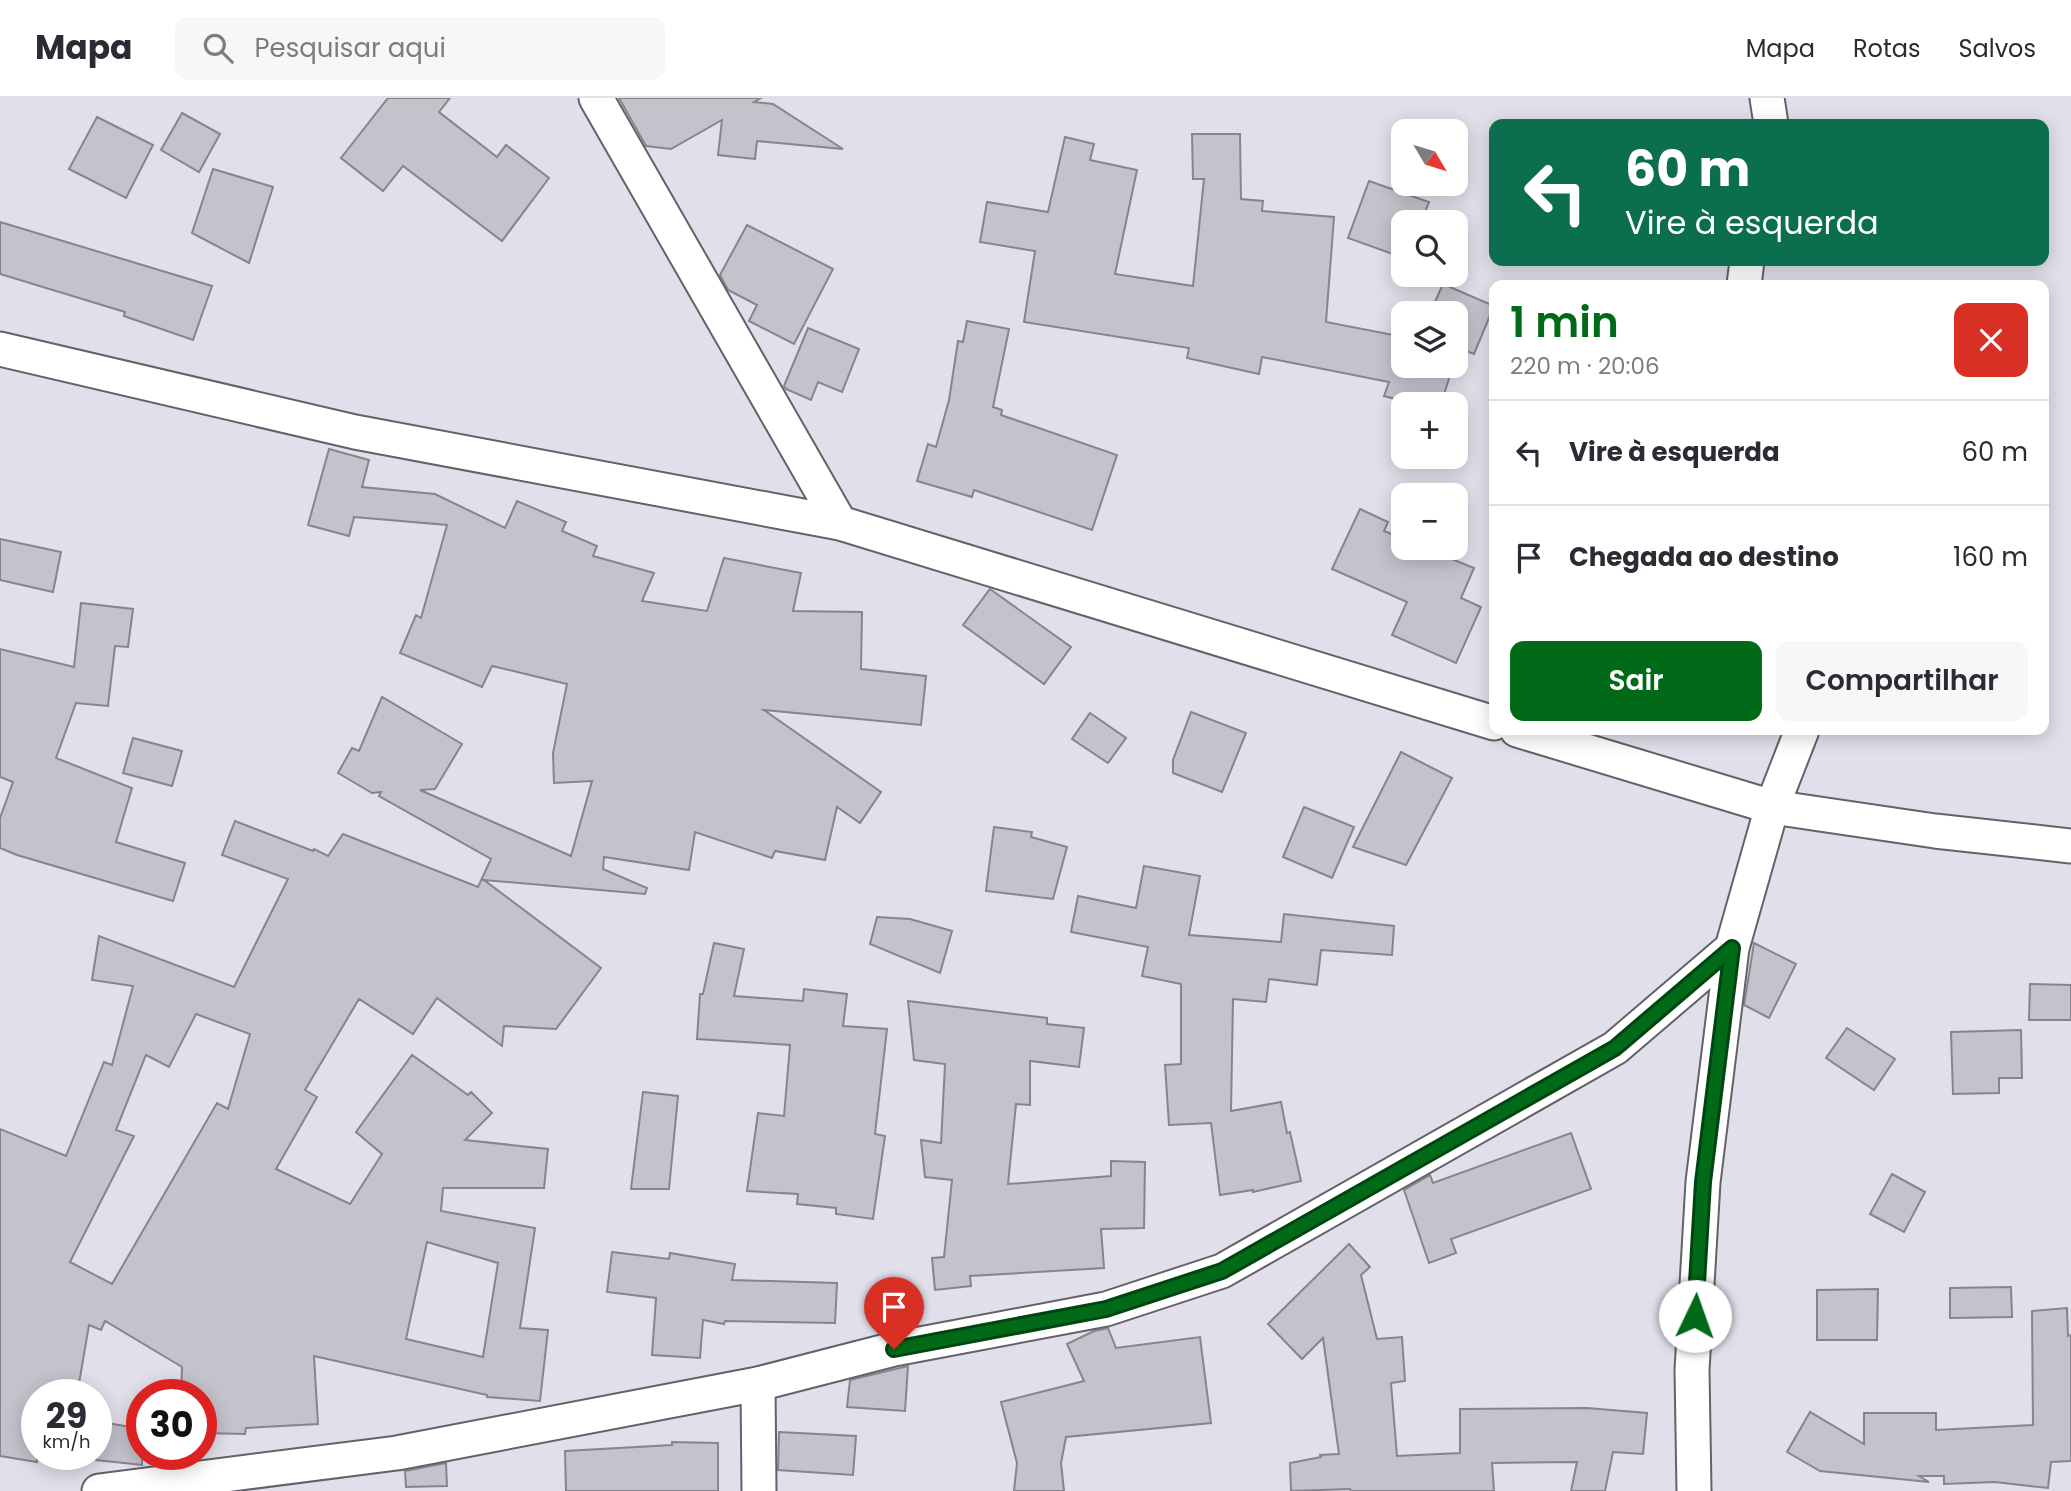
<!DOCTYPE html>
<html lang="pt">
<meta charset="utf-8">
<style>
body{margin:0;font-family:Poppins,sans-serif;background:#f7f7f7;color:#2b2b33;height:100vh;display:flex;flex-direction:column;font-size:26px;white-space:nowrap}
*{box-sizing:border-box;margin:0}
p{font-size:23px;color:#7c7c81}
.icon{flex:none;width:38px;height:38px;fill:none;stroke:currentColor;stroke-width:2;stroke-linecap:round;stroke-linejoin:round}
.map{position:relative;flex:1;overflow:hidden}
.side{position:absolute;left:1489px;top:182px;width:560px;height:455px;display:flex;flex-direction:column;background:#fff;border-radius:14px;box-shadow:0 4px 18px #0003}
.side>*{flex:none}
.banner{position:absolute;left:1489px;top:21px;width:560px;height:147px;border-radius:14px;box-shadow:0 4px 18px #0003;background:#0b6e4f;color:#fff;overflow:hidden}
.needle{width:46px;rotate:128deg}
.buttons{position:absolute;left:1391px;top:21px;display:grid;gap:14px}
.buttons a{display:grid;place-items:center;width:77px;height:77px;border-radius:14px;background:#fff;box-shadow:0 4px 18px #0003;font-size:35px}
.speed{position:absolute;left:21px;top:1281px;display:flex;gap:14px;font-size:35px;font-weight:700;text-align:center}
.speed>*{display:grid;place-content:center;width:91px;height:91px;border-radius:50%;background:#fff;box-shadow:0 4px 18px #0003;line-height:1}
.speed small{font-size:18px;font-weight:400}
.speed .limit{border:10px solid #d22;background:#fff;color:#111}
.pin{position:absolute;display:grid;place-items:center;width:60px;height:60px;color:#fff;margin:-72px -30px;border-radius:50% 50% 50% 0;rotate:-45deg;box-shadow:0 0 7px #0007}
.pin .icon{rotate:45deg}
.me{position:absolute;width:77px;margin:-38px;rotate:3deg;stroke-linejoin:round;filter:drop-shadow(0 0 5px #0008)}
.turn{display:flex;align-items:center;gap:24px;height:147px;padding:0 21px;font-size:32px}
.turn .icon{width:91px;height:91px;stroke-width:2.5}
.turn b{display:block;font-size:49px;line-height:60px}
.round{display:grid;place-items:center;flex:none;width:74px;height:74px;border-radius:14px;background:#f7f7f7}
.summary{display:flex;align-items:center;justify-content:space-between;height:119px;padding:0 21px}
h1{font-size:42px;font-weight:600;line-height:52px;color:#006a18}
.cta{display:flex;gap:14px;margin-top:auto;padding:14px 21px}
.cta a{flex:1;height:80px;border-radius:14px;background:#006a18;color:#fff;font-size:28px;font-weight:600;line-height:80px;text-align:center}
.cta a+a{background:#f7f7f7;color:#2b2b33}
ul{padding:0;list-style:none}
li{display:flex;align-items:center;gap:21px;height:105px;padding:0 21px;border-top:2px solid #e1e1e2}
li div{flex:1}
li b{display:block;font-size:26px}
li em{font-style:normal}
header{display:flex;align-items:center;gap:42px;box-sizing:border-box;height:98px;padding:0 35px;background:#fff;border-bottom:2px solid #e1e1e2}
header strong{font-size:33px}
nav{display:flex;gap:38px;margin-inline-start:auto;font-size:24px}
.search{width:490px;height:63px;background:#f7f7f7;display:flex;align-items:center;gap:18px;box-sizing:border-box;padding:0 24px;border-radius:14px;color:#7c7c81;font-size:26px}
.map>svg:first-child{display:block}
.building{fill:#c4c2cb;stroke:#86848d;stroke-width:2;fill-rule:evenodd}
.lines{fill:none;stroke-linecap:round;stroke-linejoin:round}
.street-casing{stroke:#636169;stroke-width:37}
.street{stroke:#fff;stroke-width:33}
.route-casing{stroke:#004510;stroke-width:18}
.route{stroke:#006a18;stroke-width:12}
</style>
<header>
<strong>Mapa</strong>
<div class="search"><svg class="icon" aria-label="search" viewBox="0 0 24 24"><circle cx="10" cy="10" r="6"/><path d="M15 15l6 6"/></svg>Pesquisar aqui</div>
<nav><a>Mapa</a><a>Rotas</a><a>Salvos</a></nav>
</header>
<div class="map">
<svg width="2071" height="1393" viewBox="0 0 2071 1393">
<rect width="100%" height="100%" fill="#e1dfe9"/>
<!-- building -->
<g class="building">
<path d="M388 0H450L439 14 497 59 506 47 549 80 502 143 403 68 383 93 341 60Z"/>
<path d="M619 0H761L754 4 773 6 843 51 757 43 755 61 718 57 722 22 671 51 646 48Z"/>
<path d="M182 15 220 36 199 74 161 52Z"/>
<path d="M97 19 153 47 126 100 69 71Z"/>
<path d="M1192 36H1240L1241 101 1263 103 1262 113 1334 119 1326 224 1404 239V268H1453L1441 306H1413L1384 298 1389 284 1262 259 1259 276 1187 260 1189 250 1024 224 1035 153 980 144 987 104 1048 114 1065 39 1094 46 1090 62 1137 72 1115 176 1193 188 1204 81H1193Z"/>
<path d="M213 71 273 89 249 165 192 135Z"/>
<path d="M1369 83 1429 104 1421 124H1404V160L1348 140Z"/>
<path d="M0 124 212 188 193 242 124 218 125 214 0 176Z"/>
<path d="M747 127 833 171 794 246 749 223 757 207 728 192 720 177Z"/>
<path d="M1443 186 1494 208 1474 256 1459 250 1456 258V215H1430Z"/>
<path d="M967 223 1009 231 993 309 1002 312 1001 317 1117 357 1092 432 974 392 972 399 917 383 928 346 936 349 949 302 958 243 963 244Z"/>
<path d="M808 230 859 251 842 294 818 284 811 302 786 291 784 288Z"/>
<path d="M329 351 369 362 362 389 435 396 505 430 517 403 566 424 562 433 597 448 593 458 654 475 642 503 707 513 724 460 801 475 793 513 862 514 861 571 926 578 921 627 764 612 881 694 860 725 837 709 825 762 775 753 772 760 695 734 689 772 604 759 603 771 647 790 645 796 484 782 601 870 556 931 504 928 502 948 437 900 413 936 359 901 305 992 317 999 276 1071 350 1106 382 1056 356 1034 412 957 468 997 471 994 492 1015 465 1042 548 1051 544 1090H443L441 1113 535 1130 520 1230 548 1232 540 1303 487 1299V1297L314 1258 318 1326 246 1330 245 1336 201 1335V1297H181L182 1269 105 1223 101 1232 89 1227 77 1297H37V1364L0 1358V1031L66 1058 104 964 112 967 133 888 92 882 99 838 234 889 288 781 222 757 235 723 313 753 314 751 328 758 343 736 478 789 491 761 379 698 381 694 372 695 338 675 352 650 359 653 382 599 462 646 435 691 420 692 571 758 592 683 554 685 553 655 567 586 492 568 482 589 400 555 416 517 421 520 447 427 354 419 349 438 308 427ZM196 916 250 936 228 1011 217 1005 112 1186 70 1164 134 1038 116 1032 146 957 169 969ZM427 1144 498 1165 483 1259 406 1241Z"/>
<path d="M1360 411 1388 424 1384 433 1404 441V450H1425L1474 470 1461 500 1481 509 1456 565 1392 537 1407 504 1332 471Z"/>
<path d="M0 441 61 454 53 494 0 482Z"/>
<path d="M990 491 1071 549 1044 586 963 527Z"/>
<path d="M81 505 133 511 128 549 115 548 108 608 76 605 56 660 132 690 116 744 185 765 173 803 17 757 0 750V720L13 684 0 679V551L74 569Z"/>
<path d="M1191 614 1246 635 1222 694 1173 675V662Z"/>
<path d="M1090 615 1126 640 1108 665 1072 641Z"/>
<path d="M133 640 182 653 172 688 123 675Z"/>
<path d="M1401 654 1452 680 1406 767 1353 749Z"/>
<path d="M1304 709 1354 729 1332 780 1283 759Z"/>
<path d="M994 729 1032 734 1031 739 1067 749 1053 801 986 793Z"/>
<path d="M1144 768 1200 778 1189 837 1281 844 1284 816 1394 828 1392 857 1321 852 1317 887 1269 881 1266 904 1233 901 1231 1013 1281 1004 1287 1035 1290 1034 1301 1083 1253 1094V1092L1220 1097 1211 1025 1169 1027 1165 967 1181 966V886L1142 878 1148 849 1071 834 1078 798 1136 810Z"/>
<path d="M877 819 910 821 952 833 940 875 870 846Z"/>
<path d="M714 845 744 851 734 898 803 903 804 891 847 896 843 928 887 931 875 1036 885 1038 873 1121 836 1116V1110L797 1106 798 1096 747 1093 758 1015 784 1018 790 947 697 941 700 896H703Z"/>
<path d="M1754 845 1796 866 1769 920 1744 907Z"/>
<path d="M2030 886 2071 887V922H2029Z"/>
<path d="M908 903 1047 920V926L1084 930 1079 969 1030 963V1007L1016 1006 1008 1086 1111 1078V1063L1145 1064 1144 1130 1101 1131 1104 1170 970 1178 971 1188 935 1192 932 1160 944 1159 952 1082 925 1079 921 1042 941 1045 945 966 914 962Z"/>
<path d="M1847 930 1895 961 1874 992 1826 960Z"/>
<path d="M2021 932 2022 980H1999V995L1953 996 1951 934Z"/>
<path d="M643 994 678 998 669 1091H631Z"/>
<path d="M1571 1035 1591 1091 1451 1141 1456 1155 1429 1165 1404 1092 1430 1077 1433 1085Z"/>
<path d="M1892 1076 1925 1094 1904 1134 1870 1116Z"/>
<path d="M1349 1146 1370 1169 1361 1177 1377 1241 1402 1239 1405 1283 1391 1285 1397 1358 1460 1355V1311L1587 1310 1647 1315 1643 1356 1613 1354 1605 1393H1571L1577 1364 1492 1365 1494 1393H1351L1350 1391 1291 1393 1290 1365 1321 1359 1320 1357 1339 1356 1323 1240 1302 1261 1268 1226Z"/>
<path d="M612 1154 669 1161 670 1155 735 1166 732 1182 837 1185 835 1225 725 1223 724 1226 703 1222 700 1260 652 1257 656 1200 607 1194Z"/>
<path d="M2011 1189 2012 1219 1950 1220V1190Z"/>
<path d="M1878 1191 1877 1242H1817V1192Z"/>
<path d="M2067 1210 2068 1238 2071 1237V1363L2051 1364 2048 1390 1995 1384 1944 1386V1378H1919L1929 1384 1820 1373 1787 1354 1810 1314 1864 1346V1315H1936V1332L2033 1327 2032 1213Z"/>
<path d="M1108 1230 1116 1250 1200 1239 1211 1325 1066 1339 1061 1365 1064 1393H1014L1017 1365 1001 1304 1084 1283 1067 1246 1094 1233Z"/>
<path d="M908 1268 905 1313 847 1309 850 1282Z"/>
<path d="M96 1323 142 1331V1367L96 1362Z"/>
<path d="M779 1334 856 1338 853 1377 778 1372Z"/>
<path d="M672 1344 718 1345V1393H566L565 1353 672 1347Z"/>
<path d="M446 1365 447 1388 406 1389 405 1373Z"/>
</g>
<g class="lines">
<defs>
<g id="street">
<path d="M596 0 840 425"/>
<path d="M1767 0 1771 26"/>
<path d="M1744 187 1747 163"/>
<path d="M0 251 355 334 840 425 1494 625"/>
<path d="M1517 632 1772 709 1935 733 2071 748"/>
<path d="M758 1286 759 1393"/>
<path d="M99 1393 397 1355 758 1286 894 1251 1106 1211 1222 1173 1615 950 1732 850 1772 709 1802 632"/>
<path d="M1694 1393 1692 1272 1703 1084 1732 850"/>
</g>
</defs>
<!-- street casing -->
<use href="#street" class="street-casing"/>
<!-- street -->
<use href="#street" class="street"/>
</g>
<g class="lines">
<defs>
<path id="route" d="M894 1251 1106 1211 1222 1173 1615 950 1732 850 1703 1084 1695 1218"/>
</defs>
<!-- route casing -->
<use href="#route" class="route-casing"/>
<!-- route -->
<use href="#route" class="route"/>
</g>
</svg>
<div class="buttons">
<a><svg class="needle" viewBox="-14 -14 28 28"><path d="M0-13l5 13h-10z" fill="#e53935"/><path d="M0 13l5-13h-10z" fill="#7c7c81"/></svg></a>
<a><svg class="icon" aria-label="search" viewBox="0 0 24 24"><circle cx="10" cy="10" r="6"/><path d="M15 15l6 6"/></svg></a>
<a><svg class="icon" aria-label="layers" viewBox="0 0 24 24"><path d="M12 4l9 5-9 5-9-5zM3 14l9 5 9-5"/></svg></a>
<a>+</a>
<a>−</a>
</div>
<div class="speed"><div>29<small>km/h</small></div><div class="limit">30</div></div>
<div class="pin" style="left:894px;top:1251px;background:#d93025"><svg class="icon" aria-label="arrive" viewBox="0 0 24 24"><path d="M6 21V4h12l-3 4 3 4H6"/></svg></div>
<svg class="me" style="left:1695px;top:1218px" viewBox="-20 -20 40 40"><circle r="19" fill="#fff"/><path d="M0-13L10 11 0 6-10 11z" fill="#006a18"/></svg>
<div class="banner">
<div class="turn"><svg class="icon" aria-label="left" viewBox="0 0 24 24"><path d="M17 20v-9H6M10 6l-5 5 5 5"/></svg><div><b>60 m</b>Vire à esquerda</div></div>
</div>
<section class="side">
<div class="summary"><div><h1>1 min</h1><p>220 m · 20:06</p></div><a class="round" style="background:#d93025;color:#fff"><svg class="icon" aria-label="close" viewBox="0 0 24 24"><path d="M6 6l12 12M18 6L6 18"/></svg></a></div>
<ul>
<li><svg class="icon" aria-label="left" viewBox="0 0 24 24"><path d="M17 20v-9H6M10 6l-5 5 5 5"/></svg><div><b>Vire à esquerda</b></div><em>60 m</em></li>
<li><svg class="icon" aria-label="arrive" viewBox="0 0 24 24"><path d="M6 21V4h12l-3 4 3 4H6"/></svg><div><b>Chegada ao destino</b></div><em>160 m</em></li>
</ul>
<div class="cta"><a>Sair</a><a>Compartilhar</a></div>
</section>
</div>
